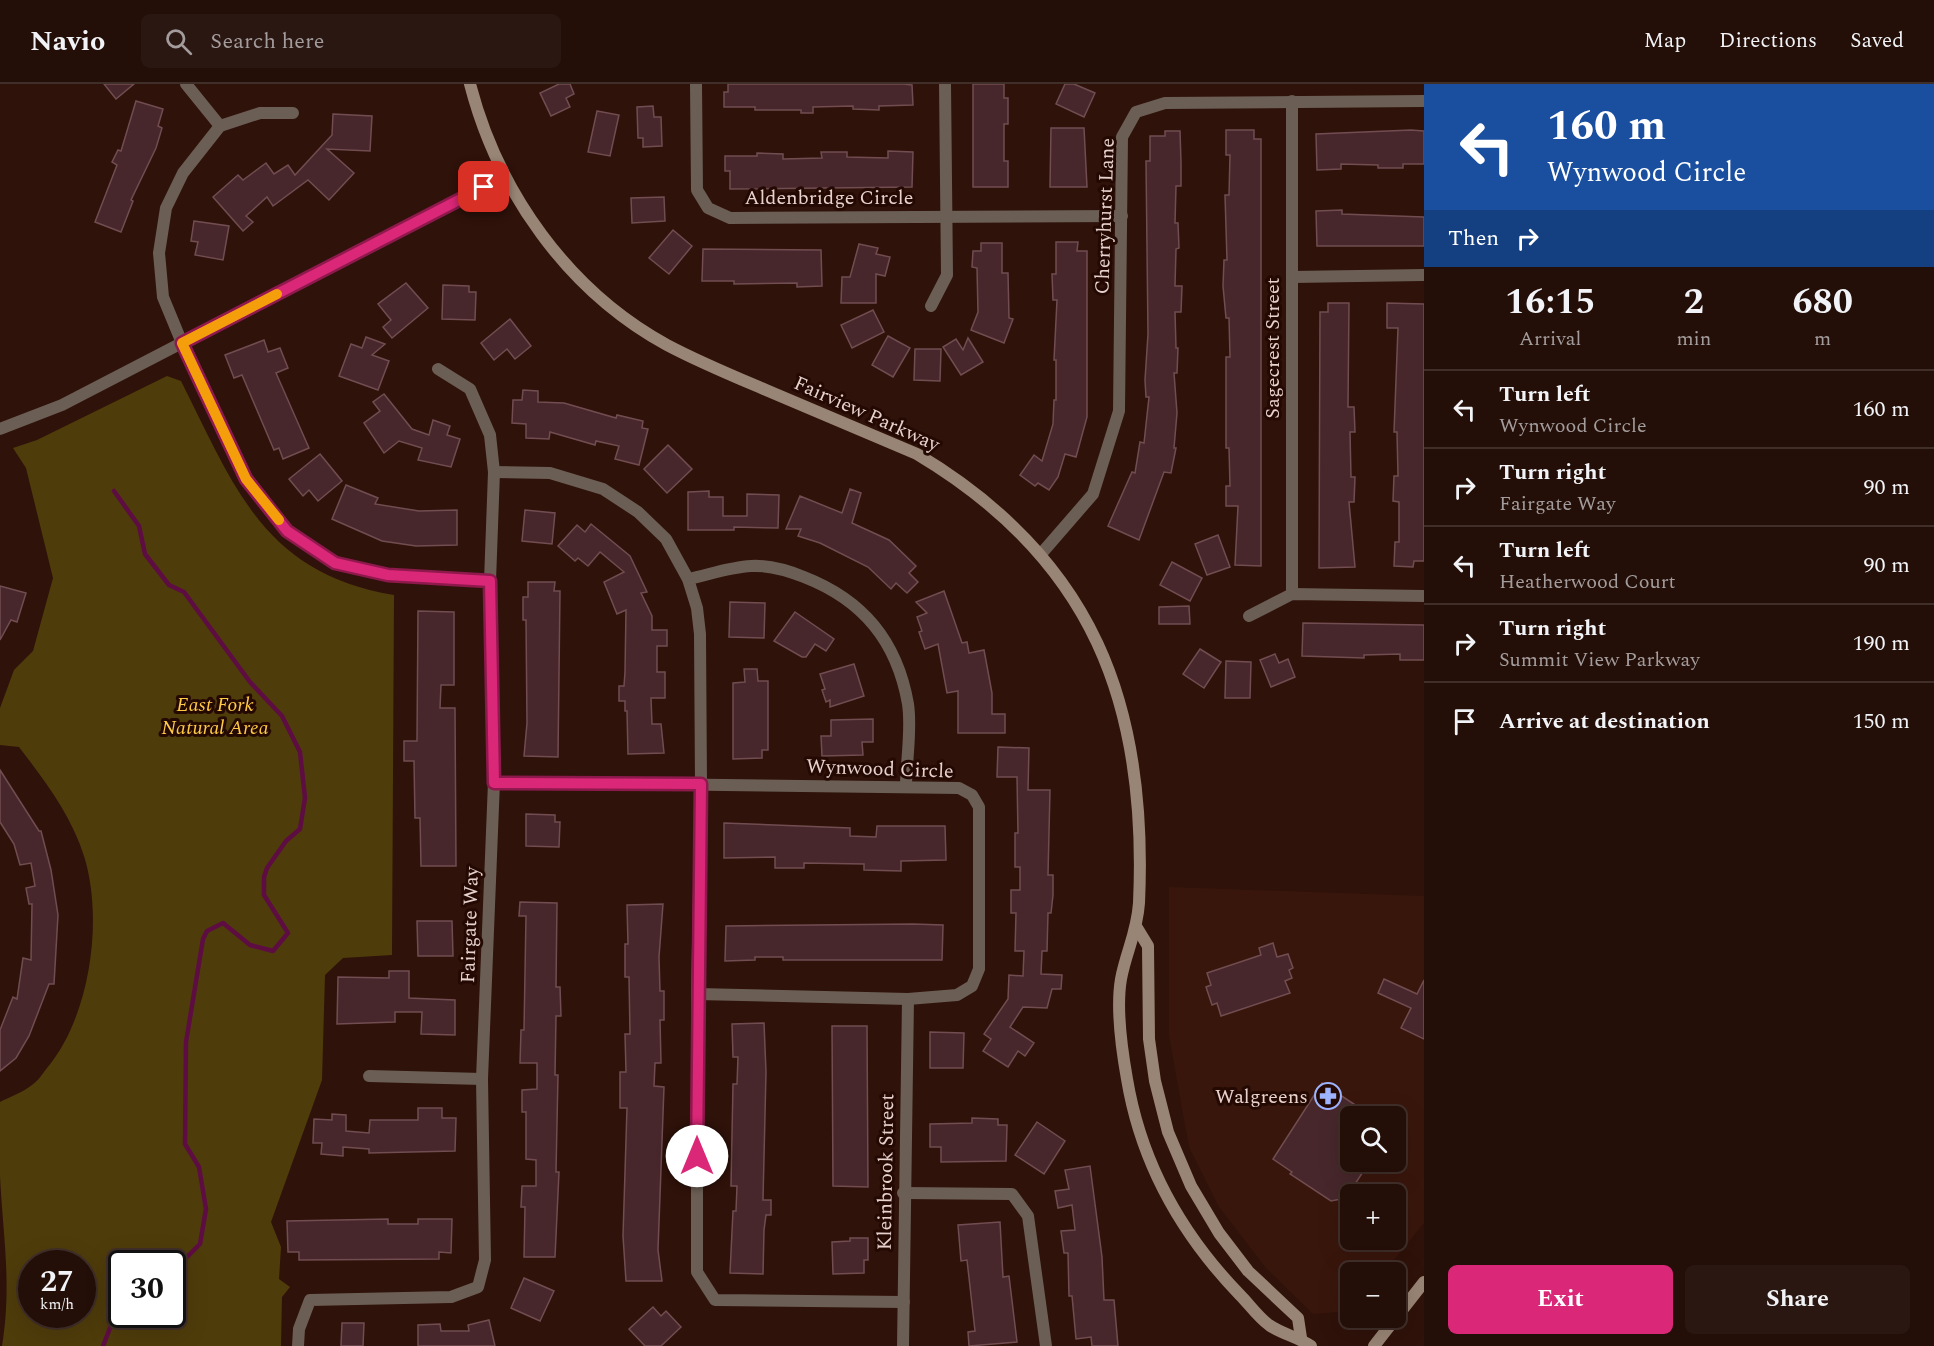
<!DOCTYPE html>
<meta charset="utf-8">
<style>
body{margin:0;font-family:Spectral,serif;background:#2b1712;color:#f1f3f6;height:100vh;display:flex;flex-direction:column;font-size:22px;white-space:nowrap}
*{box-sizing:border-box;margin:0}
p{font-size:20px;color:#a39c9c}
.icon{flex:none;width:33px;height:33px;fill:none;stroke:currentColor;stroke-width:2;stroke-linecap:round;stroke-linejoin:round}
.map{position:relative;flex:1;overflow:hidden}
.details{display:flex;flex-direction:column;background:#230e08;width:510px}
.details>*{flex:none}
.top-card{background:#1a4fa0;color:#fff;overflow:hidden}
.buttons{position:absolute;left:1340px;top:1022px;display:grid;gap:12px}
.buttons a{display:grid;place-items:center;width:66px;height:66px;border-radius:9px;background:#230e08;box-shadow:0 6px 24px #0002,0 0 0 2px #402e29;font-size:30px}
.speed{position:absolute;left:18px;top:1166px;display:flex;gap:12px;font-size:30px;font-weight:700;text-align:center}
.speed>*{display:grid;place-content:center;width:78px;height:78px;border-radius:50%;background:#230e08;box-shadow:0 6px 24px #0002,0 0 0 2px #402e29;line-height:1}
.speed small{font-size:15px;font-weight:400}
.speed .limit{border:3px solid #111;border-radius:9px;background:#fff;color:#111}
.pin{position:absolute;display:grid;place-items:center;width:51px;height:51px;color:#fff;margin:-26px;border-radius:12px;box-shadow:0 3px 9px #0006}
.me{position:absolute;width:66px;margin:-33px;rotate:0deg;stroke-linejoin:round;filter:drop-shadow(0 0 4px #0008)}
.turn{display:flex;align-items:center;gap:21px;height:126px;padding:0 24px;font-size:27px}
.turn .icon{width:78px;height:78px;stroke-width:2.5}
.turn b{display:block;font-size:42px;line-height:51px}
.then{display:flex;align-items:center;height:57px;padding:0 24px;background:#0003;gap:12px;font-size:22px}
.eta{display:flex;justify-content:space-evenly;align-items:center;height:102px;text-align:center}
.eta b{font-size:36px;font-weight:700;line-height:42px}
.cta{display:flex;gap:12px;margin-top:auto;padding:12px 24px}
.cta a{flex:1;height:69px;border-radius:9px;background:#db2777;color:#fff;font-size:24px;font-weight:700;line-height:69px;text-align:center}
.cta a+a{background:#2b1712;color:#f1f3f6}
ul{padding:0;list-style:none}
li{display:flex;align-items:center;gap:18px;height:78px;padding:0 24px;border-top:2px solid #402e29}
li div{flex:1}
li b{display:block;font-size:22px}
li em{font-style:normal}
header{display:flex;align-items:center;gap:36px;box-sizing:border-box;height:84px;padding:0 30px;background:#230e08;border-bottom:2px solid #402e29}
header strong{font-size:28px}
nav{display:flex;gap:33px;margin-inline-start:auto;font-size:21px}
.search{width:420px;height:54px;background:#2b1712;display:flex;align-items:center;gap:15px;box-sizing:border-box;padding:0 21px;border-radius:9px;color:#a39c9c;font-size:22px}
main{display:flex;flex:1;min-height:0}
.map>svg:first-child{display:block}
.built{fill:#39160c;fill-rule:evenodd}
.green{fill:#4f3c0b;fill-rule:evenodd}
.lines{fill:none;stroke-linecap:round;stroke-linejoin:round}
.stream{stroke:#5e0d42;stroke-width:4.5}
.building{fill:#47272b;stroke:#714d51;stroke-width:1.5}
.minor{stroke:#6b5e54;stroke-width:12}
.tertiary{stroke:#6b5e54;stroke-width:12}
.secondary{stroke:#998575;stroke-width:12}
.route-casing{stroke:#8e194d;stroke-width:15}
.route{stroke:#db2777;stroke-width:10}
.slow{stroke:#f59e0b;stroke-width:10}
.labels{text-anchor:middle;stroke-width:6;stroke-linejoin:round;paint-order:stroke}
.street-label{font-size:20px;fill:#e7d2cd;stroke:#240903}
.park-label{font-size:20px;font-style:italic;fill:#ffcb46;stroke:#240903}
.poi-label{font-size:20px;fill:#e7d2cd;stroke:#240903;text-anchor:end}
</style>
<header>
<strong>Navio</strong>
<div class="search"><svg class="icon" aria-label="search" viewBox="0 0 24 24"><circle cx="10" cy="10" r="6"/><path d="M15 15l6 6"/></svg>Search here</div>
<nav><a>Map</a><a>Directions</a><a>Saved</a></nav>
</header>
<main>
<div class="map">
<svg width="1424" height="1262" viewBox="0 0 1424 1262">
<rect width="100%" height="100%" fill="#2f120a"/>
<!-- built -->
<path class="built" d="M1169 803 1424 812V1139L1384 1188H1350V1227L1313 1230 1266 1184 1219 1123 1189 1063 1169 952ZM1350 1032H1395V1077H1350ZM1350 1110H1395V1155H1350Z"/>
<!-- green -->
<path class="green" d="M167 292 181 297C234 402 263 489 394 511L392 871 343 874 325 891 322 996 271 1138 281 1163 279 1195 290 1203 282 1213 281 1262H2C12 1200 3 1153 0 1092 0 1067 0 1043 0 1018 10 1013 23 1008 32 1001 38 997 43 989 47 984 90 933 104 836 84 772 71 731 45 697 19 663L0 661V624L14 586 33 567 53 494 26 384 13 364 37 356ZM32 1179H82V1230H32ZM122 1179H172V1230H122Z"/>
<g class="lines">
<!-- stream -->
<g class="stream">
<path d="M114 407 139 442 145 470 169 501 184 508 250 598 282 632 300 668 305 714 300 745 286 757 267 784 264 793V811L288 849 273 867 250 861 223 839 207 847 203 855 186 958 185 1060 199 1083 206 1125 200 1160 172 1188"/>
<path d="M103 1262 110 1244 126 1230"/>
</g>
</g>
<!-- building -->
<g class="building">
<path d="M104 0H134L116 15Z"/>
<path d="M559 0H570L574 10 566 14 570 23 551 32 540 9Z"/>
<path d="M728 0H904L912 1 913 21 879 22V26L853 25V22L813 23V29H801V26H755V23H724V8H728Z"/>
<path d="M973 0H1004V14H1008V40H1004V77H1008V103H973Z"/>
<path d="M1065 0H1074L1095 9 1084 33 1056 20Z"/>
<path d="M136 17 163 25 158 42 162 44 156 64 131 116 133 117 121 148 95 138 117 81 112 78 118 66 121 67Z"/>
<path d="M653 22 654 33H661L662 62 643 63V54H638L637 23Z"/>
<path d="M597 27 619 31 610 72 588 68Z"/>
<path d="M333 30 372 32 370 67 327 65 354 89 329 116 308 96 273 122 267 113 246 132 253 138 243 147 213 113 238 91 243 96 266 79 274 90 288 81 295 91 332 51Z"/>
<path d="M1051 44H1084L1087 103H1050Z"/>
<path d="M1226 46H1254V55H1261V482L1235 481 1238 422H1226V402H1230L1229 364H1226V273H1230L1229 234H1226L1223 202 1224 176H1227L1225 111H1229L1230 71H1226Z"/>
<path d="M1411 46 1424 47V80H1403V84H1378V81L1341 80V85L1317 86 1316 50Z"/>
<path d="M1165 47H1180L1181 78V102H1176L1175 139H1178L1179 164 1176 165 1175 202H1182L1181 228H1175L1176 264H1178L1177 289H1174L1177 329 1174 364H1176L1171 389 1164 388 1139 456 1108 442 1132 388 1135 389 1140 358 1144 359 1149 313H1146L1145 296 1148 250 1146 77H1150V52H1165Z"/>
<path d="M888 67 913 68 912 103 730 105V87H725V72H757V69L783 70V75L822 74 821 68H847V73L888 74Z"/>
<path d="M664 113 665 137 632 139 631 114Z"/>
<path d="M1342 126V130L1424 133V162H1317L1316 127Z"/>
<path d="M194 137 229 142 223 176 195 171 198 158 191 157Z"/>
<path d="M673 146 692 162 669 190 649 174Z"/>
<path d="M1056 158H1078L1077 167H1087V333L1076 373 1065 370 1058 393 1049 406 1038 399 1035 402 1020 391 1034 371 1042 377 1053 340 1054 316H1056V276H1054L1057 216H1053L1052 190H1056Z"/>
<path d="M981 159H1002V189H1008L1009 234 1013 235 1004 259 971 246 978 228 977 184 972 183 973 167H981Z"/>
<path d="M859 160 878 164 876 170 890 173 885 192 876 190V219H841L842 193H850Z"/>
<path d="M703 165 821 166 822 202 797 203V199L734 200V197H702Z"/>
<path d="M406 199 428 224 392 254 383 243 391 236 378 220Z"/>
<path d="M443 201 469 202V208H476L475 236 442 235Z"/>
<path d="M1328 219H1349L1348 323H1354L1355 348H1350L1351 393H1355L1354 418H1349L1355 483 1319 484 1320 228H1328Z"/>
<path d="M1387 219 1424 220V477H1414L1413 483 1394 482 1395 458H1399V418L1393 417 1394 392H1398L1397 348H1394L1398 244H1387Z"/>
<path d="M873 226 884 248 852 264 841 241Z"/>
<path d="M510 235 531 262 515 275 507 265 494 276 481 259Z"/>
<path d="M888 252 910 264 893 293 872 281Z"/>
<path d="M366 253 385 260 372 271 389 277 378 306 339 292 351 260 362 264Z"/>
<path d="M968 254 983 278 961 291 943 263 956 255 963 266Z"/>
<path d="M264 256 268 268 280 264 288 284 276 289 309 364 283 375 279 364 274 366 242 291 234 294 225 271Z"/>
<path d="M915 265H941L940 297 914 296Z"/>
<path d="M523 306 538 307V318L564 319 616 334 617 331 643 337 642 344 648 345 639 381 615 375 619 362 596 357 595 361 550 348 549 355 526 354V340L512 339 513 316H522Z"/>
<path d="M384 310 412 345 429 351 433 336 450 342 447 351 460 355 451 383 418 376 422 364 399 357 384 369 364 339 380 327 373 318Z"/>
<path d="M668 361 692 385 667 409 644 385Z"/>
<path d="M320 370 342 397 318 417 309 406 303 412 289 395Z"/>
<path d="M346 401 378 414 375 420 419 427 457 426V461L416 462 382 457 332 435Z"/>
<path d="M850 405 861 409 852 439 889 456 916 482 909 489 918 498 907 509 896 499 891 505 868 483 820 459 798 452 801 445H786L800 412 842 429Z"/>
<path d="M709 407V413H723V432H747V410L779 411 778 444 734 443V446H688V408Z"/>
<path d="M525 426 555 429 552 460 522 457Z"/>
<path d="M591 440 630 472 647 508 641 509 652 532V546H667V562H657V588H665V614H651L652 640H661L664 669 628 670 627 627H625V617H619V602H624L625 588 626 526 617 530 604 498 624 488 600 468 588 482 578 474 575 477 558 462 577 441 585 448Z"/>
<path d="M1218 451 1230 483 1207 491 1195 460Z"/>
<path d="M1172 478 1202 494 1190 517 1160 501Z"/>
<path d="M528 498H555L554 507H560L558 673 524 672 527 639 526 536H523V513H528Z"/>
<path d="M0 502 26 509 17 538 11 536 0 556Z"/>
<path d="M944 507 962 559 967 558 969 569 984 566 992 609V630H1005V649H958V607L947 609 938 560 925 565 919 548 922 547 917 533 927 529 916 518Z"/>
<path d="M730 518 765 519 764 554 729 553Z"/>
<path d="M1189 522 1190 540H1159V523Z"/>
<path d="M418 527 454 528V601H441L440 624H455L456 782H421L420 734H415L414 677H404V657H417Z"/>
<path d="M795 528 834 555 826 567 815 560 806 573H802L774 557Z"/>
<path d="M1303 539 1424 541V576H1400V570L1364 571V574L1302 572Z"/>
<path d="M1200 565 1221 578 1204 604 1183 590Z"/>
<path d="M1275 570 1279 579 1288 575 1295 593 1271 603 1260 576Z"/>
<path d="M1226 577 1251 578 1250 614H1225Z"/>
<path d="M854 580 864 612 830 623V616L826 618 822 606 825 605 820 590Z"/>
<path d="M744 585H757L758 597H768V666H762V674L733 675V599L745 598Z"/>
<path d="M873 635V658H862L863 671 822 672 821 652H831V636Z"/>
<path d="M998 663 1029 664 1028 706H1050L1048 791H1053V811L1051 829H1048L1047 867H1042L1041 890 1062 891 1061 905H1052L1047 924 1023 923 1010 943 1034 959 1025 972 1018 967 1008 983 983 967 991 955 984 950 1008 915 1009 891 1023 892 1024 867H1015L1016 829H1011V806H1020V783H1015V749H1018L1017 693H997Z"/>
<path d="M0 686 39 747H41L51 786 58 831 54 900H49L29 952 16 974 0 987V946L13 913 17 915 23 874 31 876 32 820H29L26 804 35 802 31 779 20 781 14 760 0 738Z"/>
<path d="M526 730 555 731V738H560L559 763 526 762Z"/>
<path d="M724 739 850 744V752L876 753 877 742H945L946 776 901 777V787L864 786V780L804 779V784H775V773L724 774Z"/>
<path d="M520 818 557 819 556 903H560L561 932H556L555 991H558L556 1088H559L555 1173H524L525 1123H521L522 1102H536V1076L526 1075V1028H522V1006L537 1005V979H520L521 946H524L526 832H519Z"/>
<path d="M663 820 659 873 660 907H664V936H660L661 979H655L654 1002 664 1003 658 1166 662 1197H626L623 1152 627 1024H620V988H626L625 950H630L629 893H625V860H628L627 821Z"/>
<path d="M417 837H452L453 872H418Z"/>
<path d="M913 840 943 841 942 876H783V873H755V876L725 877 726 842Z"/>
<path d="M1273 859 1277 873 1288 870 1293 884 1289 886 1292 894 1285 897 1290 909 1221 932 1217 919 1212 921 1206 903 1211 901 1207 889 1261 871 1259 864Z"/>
<path d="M389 887H409V914L455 916V951L421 950 422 928H395V938L337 940 338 893 389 894Z"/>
<path d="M1384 895 1417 910 1424 896V955L1401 944 1411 924 1378 909Z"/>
<path d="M764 939 766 988 763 1116H771V1131H766L764 1146 763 1190 730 1189 733 1127H736L737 1102H731L733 1000H737L738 973H733L732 940Z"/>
<path d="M832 942H867L868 1103 833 1102Z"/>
<path d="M930 948 964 949 963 984H930Z"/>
<path d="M1322 999 1372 1032H1350V1077H1370L1346 1114 1331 1117 1290 1090 1292 1088 1273 1075Z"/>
<path d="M418 1024H442V1034H456L455 1067 369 1069V1065L343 1063V1072L321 1070 322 1059H313L314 1035 332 1036V1030L346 1031V1047L369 1049 370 1036H418Z"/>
<path d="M972 1034 998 1035V1041H1007L1006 1077 941 1078V1063H930V1040L972 1039Z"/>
<path d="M1037 1038 1065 1057 1044 1090 1015 1071Z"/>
<path d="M1090 1082 1102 1173 1104 1216H1114L1118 1262H1092L1091 1253 1076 1255 1072 1212H1069L1068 1169H1064L1061 1147 1075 1146 1072 1121 1058 1124 1055 1107 1069 1105 1065 1086Z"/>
<path d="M388 1135V1140H418V1135H452L451 1169 439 1168V1175L299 1176V1168H288L287 1137Z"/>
<path d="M1000 1138 1003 1193 1009 1192 1017 1258 969 1262 968 1248 975 1247 967 1176 961 1177 958 1141Z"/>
<path d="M850 1154H868V1176H864V1189L833 1190 832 1158 850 1157Z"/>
<path d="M524 1194 554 1207 540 1237 511 1224Z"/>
<path d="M653 1223 661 1232 666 1227 681 1243 661 1262H645L629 1245Z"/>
<path d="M489 1236 495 1262H418V1241L440 1240 441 1247H469L468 1241Z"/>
<path d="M342 1239H364L363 1262H341Z"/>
</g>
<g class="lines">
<!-- minor -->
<g class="minor">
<path d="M186 0 220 42"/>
<path d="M696 0 697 106 708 124 730 134 1122 132"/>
<path d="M1292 17V510"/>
<path d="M293 29H260L220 42 183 89 166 124 159 169 163 213 182 259 246 395 287 447 335 479 388 491 490 497"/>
<path d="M1292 193 1424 191"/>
<path d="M931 222 947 191 945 0"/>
<path d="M494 388 550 389 603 405 638 428 666 455 688 495 697 524 700 550 701 701 697 910V1188L715 1216 904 1218"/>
<path d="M1041 470 1093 410 1119 327 1122 53 1136 28 1165 19 1424 17"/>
<path d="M688 495C708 491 730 483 751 482 768 481 789 487 804 493 863 516 897 557 908 620 912 646 906 677 906 703"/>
<path d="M1249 532 1292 510 1424 512"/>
<path d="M494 698 959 704 972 711 979 723V885L972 902 957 911 908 915 697 910"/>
<path d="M369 992 482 995"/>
<path d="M903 1109 1012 1110 1028 1132 1046 1262"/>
<path d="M298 1262 299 1245 310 1216 451 1213 478 1203 485 1176 482 995 494 698 490 497 494 388 490 351 470 305 438 285"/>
<path d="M903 1262 908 915"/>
</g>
<!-- tertiary -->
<path class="tertiary" d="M0 345 62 321 504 92"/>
<!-- secondary -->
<g class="secondary">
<path d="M470 0C498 108 568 207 667 261 699 278 733 292 766 306 816 327 866 348 917 370 1093 475 1148 620 1139 819 1137 849 1126 868 1121 895 1116 924 1122 967 1127 995 1141 1079 1181 1150 1240 1211 1249 1220 1258 1233 1269 1241 1282 1250 1298 1253 1311 1262"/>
<path d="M1137 844 1148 862 1149 955 1155 997 1168 1048 1191 1102 1219 1149 1248 1187 1298 1234 1301 1254"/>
<path d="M1374 1262 1424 1198"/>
</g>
</g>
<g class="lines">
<defs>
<path id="route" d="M484 103 182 259 246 395 287 447 335 479 388 491 490 497 494 699 701 700 697 1072"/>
</defs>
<!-- route casing -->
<use href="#route" class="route-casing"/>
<!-- route -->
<use href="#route" class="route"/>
<!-- slow -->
<path class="slow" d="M277 210 182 259 246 395 279 436"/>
</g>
<!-- icons -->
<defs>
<symbol id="pharmacy-ring" viewBox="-11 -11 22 22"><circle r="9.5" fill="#240903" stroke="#9eb3fd" stroke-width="1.5"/><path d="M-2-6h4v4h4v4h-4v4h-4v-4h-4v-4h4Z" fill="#9eb3fd"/></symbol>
</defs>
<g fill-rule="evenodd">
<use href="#pharmacy-ring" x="1313" y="997" width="30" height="30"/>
</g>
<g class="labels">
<!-- street labels -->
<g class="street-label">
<text x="829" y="120">Aldenbridge Circle</text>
<text transform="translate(1104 132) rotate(-88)" y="7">Cherryhurst Lane</text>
<text transform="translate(1272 264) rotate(-90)" y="7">Sagecrest Street</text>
<text transform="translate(867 329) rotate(24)" y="7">Fairview Parkway</text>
<text transform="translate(880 684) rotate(2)" y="7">Wynwood Circle</text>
<text transform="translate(469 841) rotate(-88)" y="7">Fairgate Way</text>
<text transform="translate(885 1088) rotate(-89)" y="7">Kleinbrook Street</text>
</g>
<!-- park labels -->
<g class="park-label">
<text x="215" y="627">East Fork<tspan x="215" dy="23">Natural Area</tspan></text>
</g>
<!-- poi labels -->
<g class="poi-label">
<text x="1308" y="1019">Walgreens</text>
</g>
</g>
</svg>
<div class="buttons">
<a><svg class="icon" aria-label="search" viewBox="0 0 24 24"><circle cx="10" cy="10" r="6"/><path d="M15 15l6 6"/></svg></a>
<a>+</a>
<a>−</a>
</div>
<div class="speed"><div>27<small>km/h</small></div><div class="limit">30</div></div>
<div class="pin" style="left:484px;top:103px;background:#d93025"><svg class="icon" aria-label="arrive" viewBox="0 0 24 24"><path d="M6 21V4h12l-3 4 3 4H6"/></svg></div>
<svg class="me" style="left:697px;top:1072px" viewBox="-20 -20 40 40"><circle r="19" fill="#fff"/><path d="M0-13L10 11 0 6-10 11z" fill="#db2777"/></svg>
</div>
<section class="details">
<div class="top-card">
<div class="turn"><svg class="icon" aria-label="left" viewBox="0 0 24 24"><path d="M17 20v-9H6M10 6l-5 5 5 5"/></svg><div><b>160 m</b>Wynwood Circle</div></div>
<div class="then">Then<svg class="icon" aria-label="right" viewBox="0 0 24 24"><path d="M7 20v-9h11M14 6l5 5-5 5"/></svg></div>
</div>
<div class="eta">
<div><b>16:15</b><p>Arrival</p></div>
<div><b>2</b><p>min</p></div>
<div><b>680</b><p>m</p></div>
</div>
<ul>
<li><svg class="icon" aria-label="left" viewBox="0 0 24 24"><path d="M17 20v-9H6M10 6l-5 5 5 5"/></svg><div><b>Turn left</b><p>Wynwood Circle</p></div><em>160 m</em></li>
<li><svg class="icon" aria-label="right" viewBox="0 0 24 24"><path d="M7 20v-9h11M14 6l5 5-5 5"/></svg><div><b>Turn right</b><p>Fairgate Way</p></div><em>90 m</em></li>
<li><svg class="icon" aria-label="left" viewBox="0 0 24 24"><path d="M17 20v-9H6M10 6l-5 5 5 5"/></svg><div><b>Turn left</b><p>Heatherwood Court</p></div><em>90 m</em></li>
<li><svg class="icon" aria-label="right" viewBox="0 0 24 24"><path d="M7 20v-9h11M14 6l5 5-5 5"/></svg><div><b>Turn right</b><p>Summit View Parkway</p></div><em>190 m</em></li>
<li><svg class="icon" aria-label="arrive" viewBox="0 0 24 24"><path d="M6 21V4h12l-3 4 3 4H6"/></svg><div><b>Arrive at destination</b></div><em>150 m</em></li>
</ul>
<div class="cta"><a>Exit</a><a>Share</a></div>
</section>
</main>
